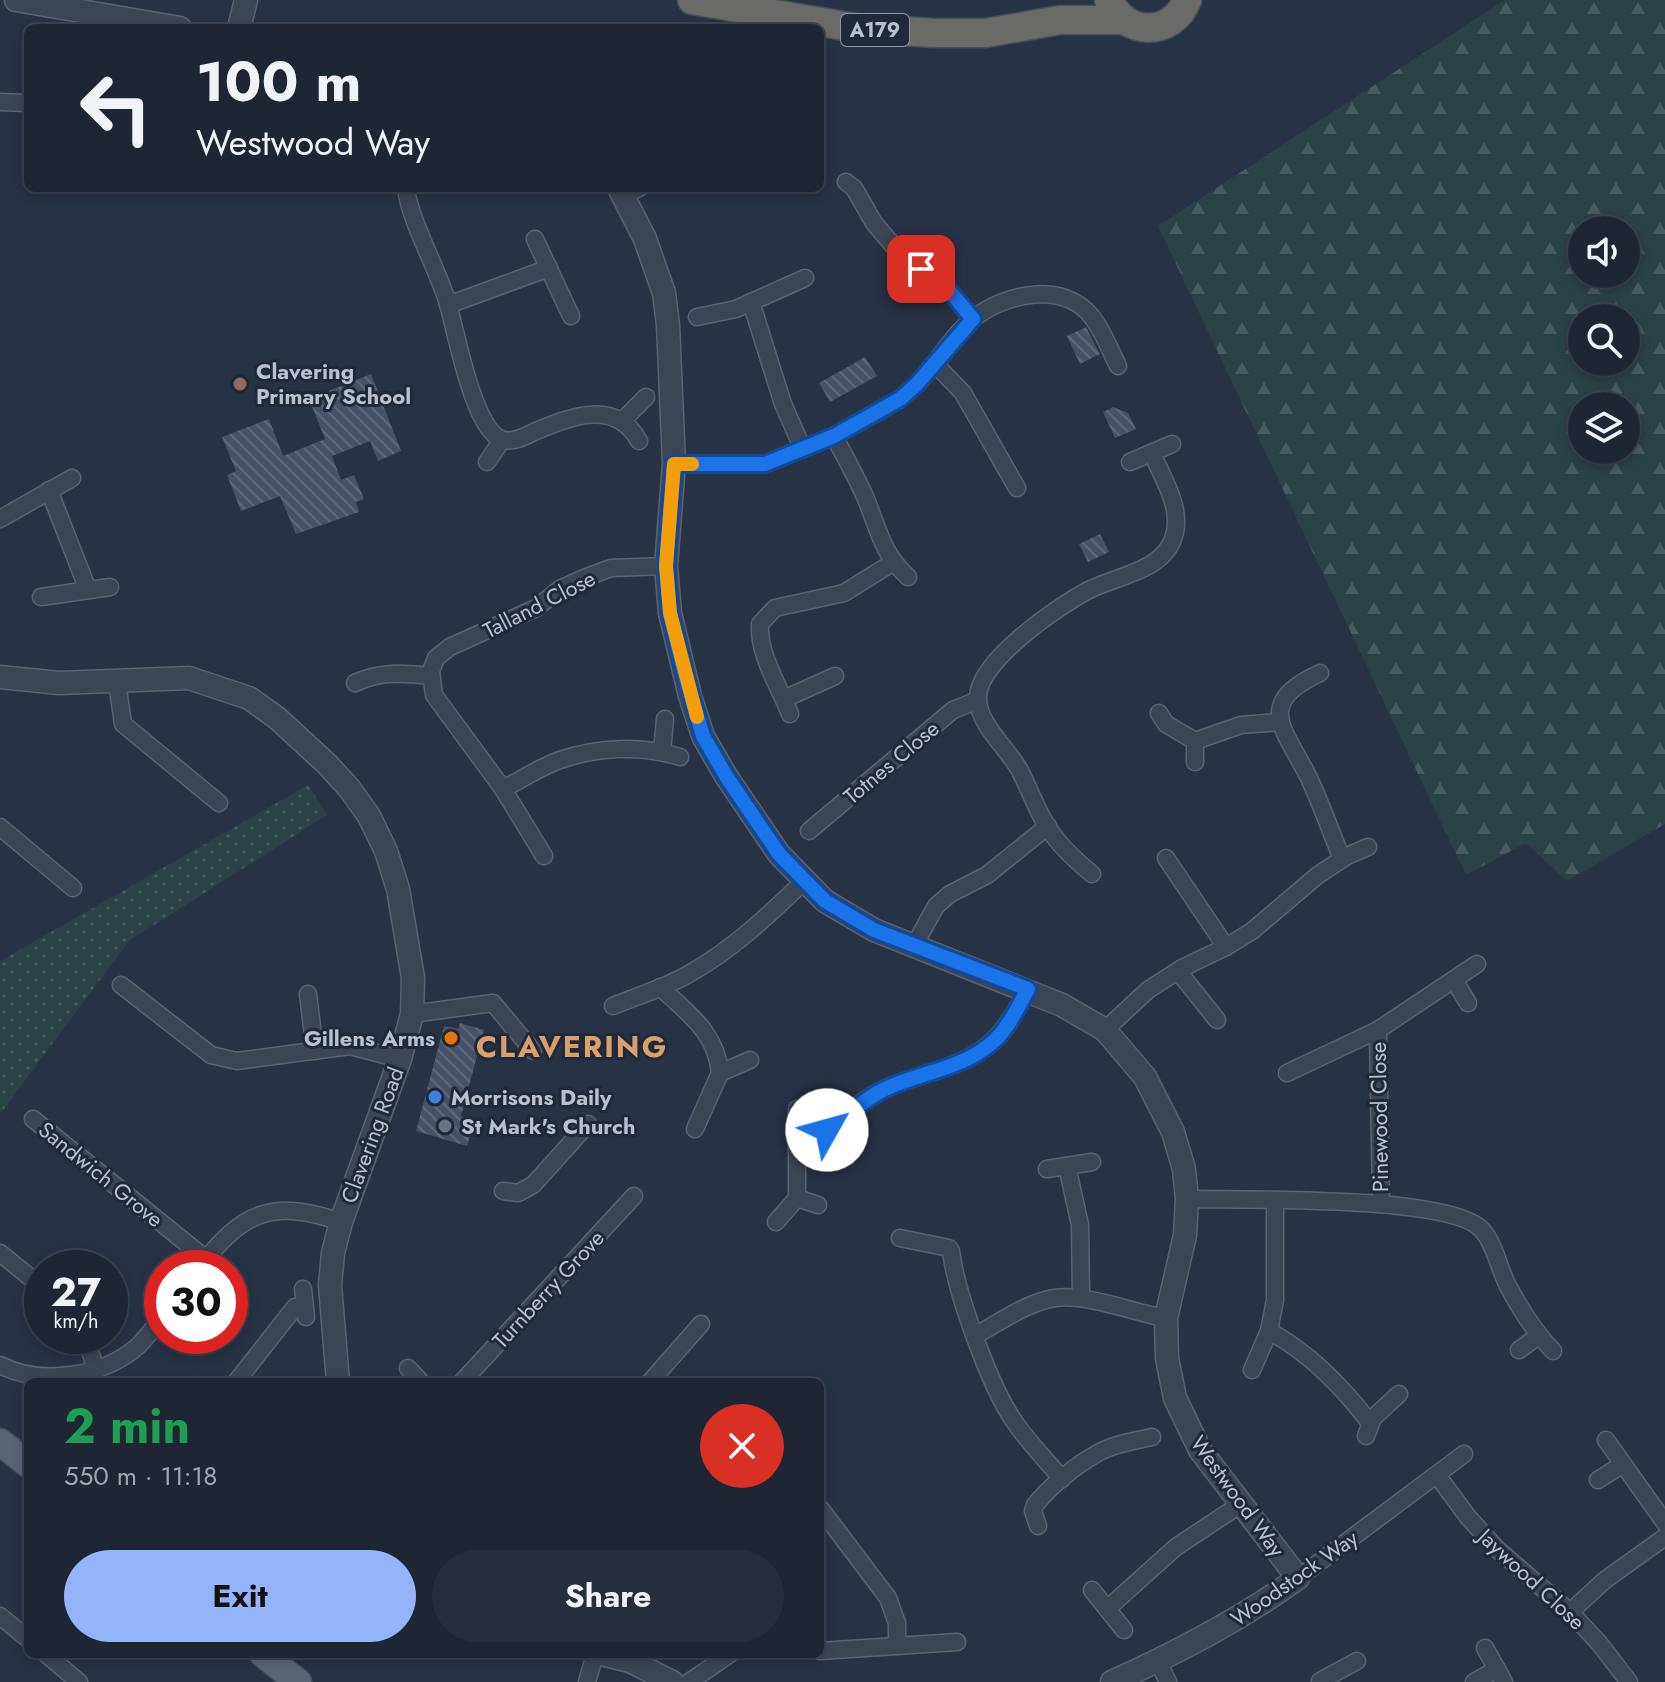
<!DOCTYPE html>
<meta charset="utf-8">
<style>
body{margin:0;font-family:Jost,sans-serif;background:#262e3c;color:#f1f3f6;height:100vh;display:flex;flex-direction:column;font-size:30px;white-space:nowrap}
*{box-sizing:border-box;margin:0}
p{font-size:26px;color:#a1a5ac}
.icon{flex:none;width:44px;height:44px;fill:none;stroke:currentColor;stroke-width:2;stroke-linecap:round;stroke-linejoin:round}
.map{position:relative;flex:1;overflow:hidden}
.sheet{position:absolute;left:24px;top:1378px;width:800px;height:280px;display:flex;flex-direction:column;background:#1e2634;border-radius:12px;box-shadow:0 4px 12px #0003,0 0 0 2px #3c434f}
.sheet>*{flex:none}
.hud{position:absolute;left:24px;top:24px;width:800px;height:168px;border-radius:12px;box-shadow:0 4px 12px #0003,0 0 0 2px #3c434f;background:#1e2634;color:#f1f3f6;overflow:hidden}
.buttons{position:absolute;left:1568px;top:216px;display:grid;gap:16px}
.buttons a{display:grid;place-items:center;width:72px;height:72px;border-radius:50%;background:#1e2634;box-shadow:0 4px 12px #0003,0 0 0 2px #3c434f;font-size:40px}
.speed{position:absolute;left:24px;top:1250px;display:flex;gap:16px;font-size:40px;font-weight:700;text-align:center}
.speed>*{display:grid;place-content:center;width:104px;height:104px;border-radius:50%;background:#1e2634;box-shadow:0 4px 12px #0003,0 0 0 2px #3c434f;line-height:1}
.speed small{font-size:20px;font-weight:400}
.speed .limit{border:12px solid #d22;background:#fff;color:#111}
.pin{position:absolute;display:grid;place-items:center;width:68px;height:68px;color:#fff;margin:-34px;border-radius:16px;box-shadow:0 4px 12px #0006}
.me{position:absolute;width:88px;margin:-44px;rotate:52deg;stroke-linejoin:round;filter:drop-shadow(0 0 6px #0008)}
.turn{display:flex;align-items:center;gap:28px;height:168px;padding:0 40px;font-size:36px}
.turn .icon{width:104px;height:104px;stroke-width:2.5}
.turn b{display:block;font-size:56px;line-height:68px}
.round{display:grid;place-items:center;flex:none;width:84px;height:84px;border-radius:42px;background:#262e3c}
.summary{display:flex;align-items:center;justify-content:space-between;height:136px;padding:0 40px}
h1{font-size:48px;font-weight:700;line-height:60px;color:#1e9e55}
.cta{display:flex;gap:16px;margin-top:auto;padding:16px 40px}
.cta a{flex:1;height:92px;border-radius:48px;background:#93b4f9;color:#111;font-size:32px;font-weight:700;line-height:92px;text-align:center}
.cta a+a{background:#262e3c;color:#f1f3f6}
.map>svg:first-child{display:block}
.grass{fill:url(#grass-dots)}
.forest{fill:url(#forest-firs);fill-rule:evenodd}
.building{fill:url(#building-back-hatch)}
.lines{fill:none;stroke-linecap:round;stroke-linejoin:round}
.minor-casing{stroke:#5b6271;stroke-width:19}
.tertiary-casing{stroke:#5b6271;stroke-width:25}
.primary-casing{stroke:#464d5d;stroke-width:29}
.trunk-casing{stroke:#474f5f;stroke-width:31}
.minor{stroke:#3c4554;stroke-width:16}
.tertiary{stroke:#3c4554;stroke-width:22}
.primary{stroke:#5a6474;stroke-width:26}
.trunk{stroke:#6a6a66;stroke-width:28}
.route-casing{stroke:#114b97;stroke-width:20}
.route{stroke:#1a73e8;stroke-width:14}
.slow{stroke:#f59e0b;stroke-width:14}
.education-dot{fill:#8d6e63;stroke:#20293a;stroke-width:3}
.food-dot{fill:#e8710a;stroke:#20293a;stroke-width:3}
.shop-dot{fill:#3f7fe0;stroke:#20293a;stroke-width:3}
.worship-dot{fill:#6b7280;stroke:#20293a;stroke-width:3}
.labels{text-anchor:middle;stroke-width:6;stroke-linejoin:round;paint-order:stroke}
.shield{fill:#20293a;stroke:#8c93a1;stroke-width:2}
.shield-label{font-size:20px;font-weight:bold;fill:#bac0cd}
.poi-label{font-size:22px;font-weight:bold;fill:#bac0cd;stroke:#20293a;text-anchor:start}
.street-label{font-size:22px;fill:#bac0cd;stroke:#20293a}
.district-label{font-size:30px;font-weight:bold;letter-spacing:2px;fill:#d8a06a;stroke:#20293a}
</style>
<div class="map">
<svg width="1665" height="1682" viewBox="0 0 1665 1682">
<defs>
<pattern id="grass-dots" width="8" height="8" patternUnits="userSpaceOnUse" patternTransform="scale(2)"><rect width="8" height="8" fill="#2a4146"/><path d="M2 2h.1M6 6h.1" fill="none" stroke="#475b60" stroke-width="1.8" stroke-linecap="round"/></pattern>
<pattern id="forest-firs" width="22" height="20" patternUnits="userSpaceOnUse" patternTransform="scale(2)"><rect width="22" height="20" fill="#2a4146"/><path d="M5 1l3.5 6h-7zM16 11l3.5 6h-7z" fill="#475b60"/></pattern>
<pattern id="building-back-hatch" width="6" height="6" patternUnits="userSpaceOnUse" patternTransform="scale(2)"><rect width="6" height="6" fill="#475267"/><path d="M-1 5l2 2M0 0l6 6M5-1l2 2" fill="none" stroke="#5f697c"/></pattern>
</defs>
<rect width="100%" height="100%" fill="#283245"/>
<!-- grass -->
<path class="grass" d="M308 785 327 815 129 941 0 1114V961Z"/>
<!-- forest -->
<path class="forest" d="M1505 0H1665V824L1567 881 1526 843 1466 875 1158 226ZM1582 230H1626V274H1582ZM1582 318H1626V362H1582ZM1582 406H1626V450H1582Z"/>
<!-- building -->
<g class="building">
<path d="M1086 327 1100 354 1080 364 1067 336Z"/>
<path d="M865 357 877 376 830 402 819 383Z"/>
<path d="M371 374 401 451 378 461 370 441 332 456 341 480 354 475 364 499 356 502 359 512 296 534 280 496 241 511 227 475 236 471 222 437 269 419 283 456 325 439 309 399Z"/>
<path d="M1113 407 1128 413 1136 429 1115 438 1103 412Z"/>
<path d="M1100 534 1109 552 1088 562 1079 544Z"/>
<path d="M460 1023 484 1030 461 1116 474 1122 467 1146 416 1131 444 1026 458 1029Z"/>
</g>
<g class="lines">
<defs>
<g id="minor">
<path d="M0 102 28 103"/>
<path d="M846 182 854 188 874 223 897 250 947 288 973 319"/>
<path d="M406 188C410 222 438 269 448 304 456 331 473 428 501 439 512 444 526 436 536 431 572 416 616 399 639 441"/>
<path d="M624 195 639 188"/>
<path d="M535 239 571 316"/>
<path d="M751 302 783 404 803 449"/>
<path d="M448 305 549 268"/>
<path d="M697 317 736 309 805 278"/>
<path d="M934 363 963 393 1017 488"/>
<path d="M622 421 646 397"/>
<path d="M834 436C860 421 891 408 913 388 936 367 950 336 974 318 1006 293 1064 281 1092 317 1103 331 1110 350 1118 366"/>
<path d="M487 462 502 440"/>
<path d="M1130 462 1172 444"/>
<path d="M674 464H765L834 436C845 457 857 478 866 499 879 531 882 553 908 577"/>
<path d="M49 490 88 590"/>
<path d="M0 519 72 478"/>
<path d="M41 597 110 587"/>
<path d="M1320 673C1253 704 1285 729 1309 778 1321 804 1331 832 1342 859"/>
<path d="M117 682 123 724 219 803"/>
<path d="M355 683C381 671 403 673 431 676"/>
<path d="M784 699 835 676"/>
<path d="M1159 713 1166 724 1195 741V762"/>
<path d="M790 714C779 686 758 654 760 624L775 608 844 593 892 563"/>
<path d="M1195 741 1241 725 1280 722"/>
<path d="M662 752 665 719"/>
<path d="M503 789C521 780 540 767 560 760 598 747 641 745 680 757"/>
<path d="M0 827 73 888"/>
<path d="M809 831 953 710 978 700"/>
<path d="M544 856 503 789 434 695 431 671 436 658 450 647 536 608 560 589 584 578 611 568 666 566"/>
<path d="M1166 858 1226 947"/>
<path d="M1092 874C1080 864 1067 853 1057 840 1040 820 1032 794 1020 771 1008 748 978 725 978 698 977 662 1057 607 1087 591 1115 576 1161 572 1173 539 1184 510 1163 479 1152 453"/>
<path d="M915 944 936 906 950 894 987 875 1048 826"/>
<path d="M1178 971 1217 1020"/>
<path d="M1454 980 1468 1003"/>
<path d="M121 985 211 1055 237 1061 350 1046 400 1059"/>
<path d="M660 987C687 1013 716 1031 720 1073"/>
<path d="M308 994 315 1051"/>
<path d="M613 1006C637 996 664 988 687 975 732 950 768 916 804 881"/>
<path d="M412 1014 493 1003 533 1051"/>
<path d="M1105 1030 1148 990 1182 968 1226 947 1252 931 1318 875 1347 856 1368 847"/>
<path d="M1287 1073 1378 1030"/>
<path d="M797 1109V1198"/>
<path d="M33 1119 206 1259"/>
<path d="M695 1129 720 1073 750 1060"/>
<path d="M797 1133C839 1133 839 1116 871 1096 906 1075 951 1073 984 1048 1005 1033 1015 1011 1028 989"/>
<path d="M1067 1166 1080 1225 1081 1298"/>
<path d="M1047 1169 1092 1162"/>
<path d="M503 1191 518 1193 533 1185 588 1124"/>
<path d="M1187 1199C1241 1200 1451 1195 1482 1230 1495 1244 1499 1269 1508 1286 1520 1309 1535 1332 1553 1351"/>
<path d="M1381 1204 1378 1030 1477 964"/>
<path d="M776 1222 797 1198 818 1205"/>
<path d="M900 1238 949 1248 951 1251C956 1292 990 1387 1014 1421 1028 1442 1046 1460 1062 1479"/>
<path d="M0 1253 42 1287"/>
<path d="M199 1268C242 1212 272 1198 341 1222"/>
<path d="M303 1289 306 1317"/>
<path d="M1269 1331C1310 1353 1342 1386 1370 1423"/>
<path d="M976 1335C1000 1322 1028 1302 1055 1298 1085 1293 1134 1313 1166 1318"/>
<path d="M86 1336 95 1368"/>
<path d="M1519 1350 1538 1336"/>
<path d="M0 1365C41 1386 103 1377 138 1346 147 1338 154 1326 162 1317"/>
<path d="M408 1368 421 1382"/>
<path d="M1252 1370 1269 1331 1275 1300V1201"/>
<path d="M236 1382 295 1307 304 1306"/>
<path d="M462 1382 634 1196"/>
<path d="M650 1382 701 1324"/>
<path d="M1366 1436 1373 1418 1399 1394"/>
<path d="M1606 1440 1665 1523"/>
<path d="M1437 1475 1468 1517 1497 1549 1570 1612 1599 1643 1629 1682"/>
<path d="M1598 1480 1623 1464"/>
<path d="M820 1508 888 1598 897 1623V1646"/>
<path d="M1038 1526 1033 1511 1035 1505C1050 1486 1076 1465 1098 1453 1114 1444 1134 1441 1152 1437"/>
<path d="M1298 1578 1464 1454"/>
<path d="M1092 1590 1124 1630"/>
<path d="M1107 1609 1176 1547 1241 1504"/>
<path d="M1570 1612 1605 1580 1665 1537"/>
<path d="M0 1616 28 1639"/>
<path d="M1485 1648 1504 1682"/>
<path d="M820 1651 957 1642"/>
<path d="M46 1654 79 1682"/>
<path d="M1158 1661 1168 1682"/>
<path d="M1320 1681 1357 1661"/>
<path d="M587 1682 595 1654"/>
<path d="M689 1682 730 1654"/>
<path d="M1474 1682 1497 1669"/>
</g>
<g id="tertiary">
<path d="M16 0 180 28"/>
<path d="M239 28 246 0"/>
<path d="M619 188 645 239 664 293 668 325 674 464 666 566 670 613 690 696 703 736 726 776 779 854 825 901 874 930 1062 1005 1105 1030 1145 1077 1173 1132 1184 1169 1187 1199 1185 1235 1166 1318 1167 1358 1175 1398 1200 1450 1298 1578C1240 1620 1178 1652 1112 1682"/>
<path d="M0 677 59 683 189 678 249 698 277 718 327 764 349 788 369 816 386 851 398 889 413 978 412 1014 400 1059 341 1222 333 1253 330 1285 338 1382"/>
<path d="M601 1654 630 1661 672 1682"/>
</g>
<g id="primary">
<path d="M0 1442 28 1464"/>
<path d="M263 1654 298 1682"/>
</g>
<g id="trunk">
<path d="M692 0 856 28 933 33H986L1060 20H1122"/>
<path d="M1109 0C1124 36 1172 38 1187 0"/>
</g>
</defs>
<!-- minor casing -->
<use href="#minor" class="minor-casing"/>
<!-- tertiary casing -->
<use href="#tertiary" class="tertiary-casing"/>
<!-- primary casing -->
<use href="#primary" class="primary-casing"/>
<!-- trunk casing -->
<use href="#trunk" class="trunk-casing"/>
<!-- minor -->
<use href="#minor" class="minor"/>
<!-- tertiary -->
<use href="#tertiary" class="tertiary"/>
<!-- primary -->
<use href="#primary" class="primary"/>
<!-- trunk -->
<use href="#trunk" class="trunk"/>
</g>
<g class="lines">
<defs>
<path id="route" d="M827 1130C848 1117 864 1098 887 1088 922 1072 965 1068 994 1041 1009 1027 1018 1007 1028 989L874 930 825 901 779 854 726 776 703 736 684 671 670 613 666 566 674 464H765L834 436 900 399 916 385 973 319 947 288 921 269"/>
</defs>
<!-- route casing -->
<use href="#route" class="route-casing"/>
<!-- route -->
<use href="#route" class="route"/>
<!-- slow -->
<path class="slow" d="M692 464H674L666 566 670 613 697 717"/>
</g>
<!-- markers -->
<circle class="education-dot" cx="240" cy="384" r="8"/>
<circle class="food-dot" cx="451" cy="1038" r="8"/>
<circle class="shop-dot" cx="435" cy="1097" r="8"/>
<circle class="worship-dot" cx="445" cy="1126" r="8"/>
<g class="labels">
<!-- shield labels -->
<rect class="shield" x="841" y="14" width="68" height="32" rx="6"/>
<g class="shield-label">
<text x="875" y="37">A179</text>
</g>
<!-- poi labels -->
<g class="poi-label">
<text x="256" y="379">Clavering<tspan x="256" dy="25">Primary School</tspan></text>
<text x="435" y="1046" text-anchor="end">Gillens Arms</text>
<text x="451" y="1105">Morrisons Daily</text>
<text x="461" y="1134">St Mark's Church</text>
</g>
<!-- street labels -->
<g class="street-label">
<text transform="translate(539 604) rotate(-27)" y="8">Talland Close</text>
<text transform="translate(891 762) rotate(-40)" y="8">Totnes Close</text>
<text transform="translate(1379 1117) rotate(-91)" y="8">Pinewood Close</text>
<text transform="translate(372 1135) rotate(-70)" y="8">Clavering Road</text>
<text transform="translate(101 1174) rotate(39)" y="8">Sandwich Grove</text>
<text transform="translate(548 1289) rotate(-47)" y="8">Turnberry Grove</text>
<text transform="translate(1238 1496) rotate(54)" y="8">Westwood Way</text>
<text transform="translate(1294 1578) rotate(-35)" y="8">Woodstock Way</text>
<text transform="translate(1532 1579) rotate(43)" y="8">Jaywood Close</text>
</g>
<!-- district labels -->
<g class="district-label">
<text x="572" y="1057">CLAVERING</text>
</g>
</g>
</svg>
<div class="buttons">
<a><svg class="icon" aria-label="sound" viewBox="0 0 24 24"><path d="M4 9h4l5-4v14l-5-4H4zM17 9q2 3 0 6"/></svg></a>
<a><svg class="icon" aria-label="search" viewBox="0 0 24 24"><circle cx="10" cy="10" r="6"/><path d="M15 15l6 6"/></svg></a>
<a><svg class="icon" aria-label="layers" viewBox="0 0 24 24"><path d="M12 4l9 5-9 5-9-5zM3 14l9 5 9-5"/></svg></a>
</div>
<div class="speed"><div>27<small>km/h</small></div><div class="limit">30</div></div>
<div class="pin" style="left:921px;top:269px;background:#d93025"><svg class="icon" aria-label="arrive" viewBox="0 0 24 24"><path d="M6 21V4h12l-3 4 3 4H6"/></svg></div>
<svg class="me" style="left:827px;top:1130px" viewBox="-20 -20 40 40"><circle r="19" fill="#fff"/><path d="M0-13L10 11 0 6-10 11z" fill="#1a73e8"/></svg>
<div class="hud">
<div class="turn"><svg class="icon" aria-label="left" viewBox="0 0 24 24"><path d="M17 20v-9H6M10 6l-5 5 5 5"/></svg><div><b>100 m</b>Westwood Way</div></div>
</div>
<section class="sheet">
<div class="summary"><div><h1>2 min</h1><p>550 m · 11:18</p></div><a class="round" style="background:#d93025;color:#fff"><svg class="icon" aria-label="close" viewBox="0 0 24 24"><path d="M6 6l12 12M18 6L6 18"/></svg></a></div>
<div class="cta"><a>Exit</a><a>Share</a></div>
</section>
</div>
